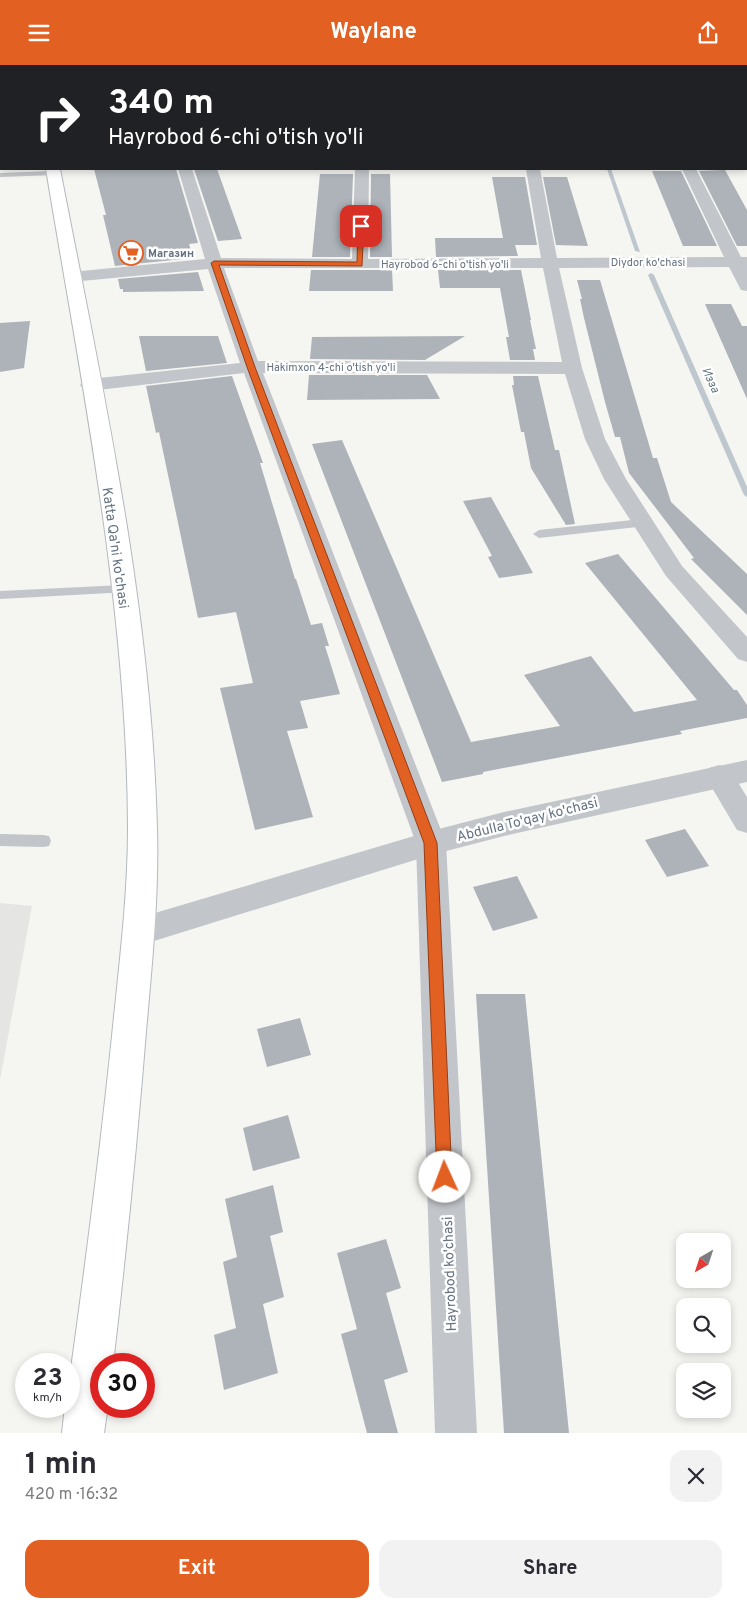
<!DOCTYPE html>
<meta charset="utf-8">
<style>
body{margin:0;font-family:Overpass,sans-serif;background:#f2f2f3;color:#2b2b33;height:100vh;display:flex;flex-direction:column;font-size:19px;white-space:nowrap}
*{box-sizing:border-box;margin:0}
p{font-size:16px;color:#7c7c81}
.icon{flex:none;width:28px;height:28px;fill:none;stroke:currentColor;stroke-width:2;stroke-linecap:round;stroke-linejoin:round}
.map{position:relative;height:1368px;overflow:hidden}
.panel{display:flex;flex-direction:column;background:#fff;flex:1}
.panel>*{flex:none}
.top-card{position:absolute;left:0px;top:0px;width:748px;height:105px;box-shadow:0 2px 8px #0003;background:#202124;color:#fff;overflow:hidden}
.needle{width:32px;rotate:219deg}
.controls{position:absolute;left:676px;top:1168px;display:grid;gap:10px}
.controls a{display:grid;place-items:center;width:55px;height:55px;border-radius:10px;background:#fff;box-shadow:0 2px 8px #0003;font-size:25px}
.speed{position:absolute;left:15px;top:1288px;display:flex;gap:10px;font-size:25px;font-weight:700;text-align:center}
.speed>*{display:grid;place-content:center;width:65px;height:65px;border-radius:50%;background:#fff;box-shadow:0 2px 8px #0003;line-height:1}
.speed small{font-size:12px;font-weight:400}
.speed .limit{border:8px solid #d22;background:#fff;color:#111}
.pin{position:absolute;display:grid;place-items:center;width:42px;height:42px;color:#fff;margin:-21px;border-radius:10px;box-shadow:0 2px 8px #0006}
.me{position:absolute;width:55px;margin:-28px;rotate:358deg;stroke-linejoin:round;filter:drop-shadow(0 0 4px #0008)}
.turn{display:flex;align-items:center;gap:18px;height:105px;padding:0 25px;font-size:22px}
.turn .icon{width:65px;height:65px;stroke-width:2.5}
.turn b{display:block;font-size:35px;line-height:42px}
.round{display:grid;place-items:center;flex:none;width:52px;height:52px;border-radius:15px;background:#f2f2f3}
.summary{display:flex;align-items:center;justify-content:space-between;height:85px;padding:0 25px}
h1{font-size:30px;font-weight:700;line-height:38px}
.action{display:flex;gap:10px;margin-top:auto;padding:10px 25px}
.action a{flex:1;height:58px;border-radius:15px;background:#e36023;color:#fff;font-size:20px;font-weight:700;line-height:58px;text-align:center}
.action a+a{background:#f2f2f3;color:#2b2b33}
header{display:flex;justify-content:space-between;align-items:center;height:65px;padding:0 25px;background:#e36023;color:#fff;font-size:22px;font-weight:700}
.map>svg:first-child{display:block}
.built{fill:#e5e6e4}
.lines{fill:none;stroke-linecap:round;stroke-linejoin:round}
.stream{fill:#bdc7cd;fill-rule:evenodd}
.building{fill:#adb3b9}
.secondary-casing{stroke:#b4b9be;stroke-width:2}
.service{fill:#c2c5c9;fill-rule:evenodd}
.minor{fill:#c2c5c9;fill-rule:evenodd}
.tertiary{fill:#c2c5c9;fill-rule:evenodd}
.secondary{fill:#fff;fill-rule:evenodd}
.route{fill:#e36023;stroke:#943e17}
.labels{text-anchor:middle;stroke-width:5;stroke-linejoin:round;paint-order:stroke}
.far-poi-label{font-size:11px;font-weight:bold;fill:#647282;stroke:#fff;text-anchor:start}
.far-street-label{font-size:11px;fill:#647282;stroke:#fff}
.far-water-label{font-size:12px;font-style:italic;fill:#5f747f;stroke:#fff}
.street-label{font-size:14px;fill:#647282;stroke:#fff}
</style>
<header><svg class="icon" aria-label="menu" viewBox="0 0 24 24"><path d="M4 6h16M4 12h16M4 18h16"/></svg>Waylane<svg class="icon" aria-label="share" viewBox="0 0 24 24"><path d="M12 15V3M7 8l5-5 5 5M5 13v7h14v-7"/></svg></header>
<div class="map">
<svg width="747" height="1368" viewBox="0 0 747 1368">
<rect width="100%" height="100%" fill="#f5f5f1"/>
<!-- built -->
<path class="built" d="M0 838 32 841 0 1015Z"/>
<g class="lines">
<!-- stream -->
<g class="stream">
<path d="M571 0H575L576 1H572Z"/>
<path d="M607 104H611L640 187 635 186Z"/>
<path d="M651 208 654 210 747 422V432L744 430 648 210Z"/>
</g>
</g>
<!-- building -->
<g class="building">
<path d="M94 104H176L198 178 189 179 193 193 115 201 103 150H106Z"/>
<path d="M194 104H217L242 174 218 176Z"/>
<path d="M725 105 747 145V181H737L699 106Z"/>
<path d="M652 106H681L717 181H683Z"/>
<path d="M320 109H353L350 192H312Z"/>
<path d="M371 109H390L392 192H370Z"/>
<path d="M492 112H525L537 180H515L518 191 436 192 435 173H503Z"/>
<path d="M543 112H567L588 181 556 180Z"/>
<path d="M311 205H392L393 226H309Z"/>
<path d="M438 205H521L531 255H530L536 284H533L535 295H510L506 272H509L500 223H440Z"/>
<path d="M198 207 204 226 123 227V224H120L118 214Z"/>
<path d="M577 215H600L653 393H657L671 437 747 509V550L691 494 694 493 629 408 620 372H615L605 337 584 253 580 234H582Z"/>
<path d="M705 239H731L742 261H747V334Z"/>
<path d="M30 256 24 303 0 307V258Z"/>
<path d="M139 271H218L227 298 146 306Z"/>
<path d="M465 271 425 295 310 294 312 272Z"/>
<path d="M309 310H427L440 334 307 335Z"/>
<path d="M232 311 263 398H260L295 514H296L311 560 322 558 329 581H325L340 629 300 636 308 663 287 666 313 752 255 765 220 623 253 618 236 547 198 553 159 367 156 368 146 321Z"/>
<path d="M513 311H538L555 385H559L575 459 566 460 531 403 524 367H521L512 320H514Z"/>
<path d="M342 375 471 677 560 661 524 610 591 591 634 647 697 635 585 498 618 489 734 625H737L747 640V653L680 666 682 669 483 707V709L442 717 312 379Z"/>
<path d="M491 432 533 508 499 513 488 492 492 491 463 436Z"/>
<path d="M685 764 709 801 667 812 645 775Z"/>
<path d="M517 811 538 853 493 866 473 822Z"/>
<path d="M476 929H525L569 1368H504Z"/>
<path d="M300 953 311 990 267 1002 257 964Z"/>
<path d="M288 1050 300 1093 253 1106 243 1063Z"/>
<path d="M273 1120 283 1167 270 1171 284 1232 263 1239 278 1308 224 1325 214 1270 236 1263 223 1197 237 1192 225 1134Z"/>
<path d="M386 1174 401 1223 386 1228 408 1307 384 1315 398 1368H367L341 1269 357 1264 337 1188Z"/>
</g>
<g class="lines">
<defs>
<g id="secondary">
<path d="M28 0H40L41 1H29Z"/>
<path d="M46 104H60C102 321 151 540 157 762 159 831 152 899 146 967 137 1078 126 1189 113 1299H101V1341H108L104 1368H62L65 1341H69V1318C85 1203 100 1087 112 971 119 901 128 832 128 762 127 541 82 321 46 104Z"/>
</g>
</defs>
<!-- secondary casing -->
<use href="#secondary" class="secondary-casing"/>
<!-- service -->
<g class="service">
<rect x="0" y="46" width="1" height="4"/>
<path d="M53 106 57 108 56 110 0 112V108Z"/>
<path d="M642 454 648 458 646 461 539 473 533 469 539 465Z"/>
<path d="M123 520 130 524 128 527 0 534V526Z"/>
<path d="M0 769 43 770 49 771 51 776 49 781 43 782 0 781Z"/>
</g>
<!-- minor -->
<g class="minor">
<rect x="141" y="0" width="12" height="1"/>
<rect x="358" y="0" width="12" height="1"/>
<rect x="503" y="0" width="12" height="1"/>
<rect x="632" y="0" width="12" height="1"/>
<path d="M178 104H192L221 193 352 194 355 104H369L368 194 541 193 526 104H540L557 193 724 192 682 104H696L741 192H747V226L741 225 729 202 559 203 582 303 605 374 626 414 682 501 747 572V597L738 594 666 511 604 414 585 374 565 309 263 308 446 778 477 1368H435L416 778 244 308 90 326 83 324 80 320 83 316 90 314 240 298 208 204 71 217 65 216 63 212 65 208 71 207 205 194ZM224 203H543L562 297 258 296Z"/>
<path d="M719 700 729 703 747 732V768L737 765 705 711 709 703Z"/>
</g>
<!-- tertiary -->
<path class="tertiary" d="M747 695V717L504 771 431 790 138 881 127 877 122 867 127 857 138 853 431 766 504 747Z"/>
<!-- secondary -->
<use href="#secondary" class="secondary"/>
</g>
<!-- route -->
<path class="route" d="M361 159 364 161 362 201 219 200 255 302 437 778 452 1112 450 1118 445 1120 439 1118 437 1112 424 778 247 302 211 198 214 196 357 197 358 161Z"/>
<!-- icons -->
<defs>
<symbol id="supermarket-ring" viewBox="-11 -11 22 22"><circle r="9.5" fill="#fff" stroke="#e36023" stroke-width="1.5"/><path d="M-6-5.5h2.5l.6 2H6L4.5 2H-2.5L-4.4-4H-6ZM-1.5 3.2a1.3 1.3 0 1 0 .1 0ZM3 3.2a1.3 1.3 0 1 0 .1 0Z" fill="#e36023"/></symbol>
</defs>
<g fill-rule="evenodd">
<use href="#supermarket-ring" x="117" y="174" width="28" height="28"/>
</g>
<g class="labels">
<!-- far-poi labels -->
<g class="far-poi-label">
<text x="148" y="192">Магазин</text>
</g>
<!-- far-street labels -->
<g class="far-street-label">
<text x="648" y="201">Diydor ko'chasi</text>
<text x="445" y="203">Hayrobod 6-chi o'tish yo'li</text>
<text x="331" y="306">Hakimxon 4-chi o'tish yo'li</text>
</g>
<!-- far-water labels -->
<g class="far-water-label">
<text transform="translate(711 315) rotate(66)" y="4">Изза</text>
</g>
<!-- street labels -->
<g class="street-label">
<text transform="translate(116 483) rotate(82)" y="5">Katta Qa'ni ko'chasi</text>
<text transform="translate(527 754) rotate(-14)" y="5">Abdulla To'qay ko'chasi</text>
<text transform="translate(449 1209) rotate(-92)" y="5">Hayrobod ko'chasi</text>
</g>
</g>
</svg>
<div class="controls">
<a><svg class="needle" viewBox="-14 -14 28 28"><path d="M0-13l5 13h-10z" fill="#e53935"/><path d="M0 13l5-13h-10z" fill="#7c7c81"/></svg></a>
<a><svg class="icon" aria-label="search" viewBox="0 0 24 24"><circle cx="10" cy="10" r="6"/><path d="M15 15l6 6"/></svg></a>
<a><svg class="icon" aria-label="layers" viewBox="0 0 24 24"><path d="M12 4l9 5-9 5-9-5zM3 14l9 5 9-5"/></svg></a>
</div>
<div class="speed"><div>23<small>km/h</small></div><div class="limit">30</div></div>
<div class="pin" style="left:361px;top:161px;background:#d93025"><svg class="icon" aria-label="arrive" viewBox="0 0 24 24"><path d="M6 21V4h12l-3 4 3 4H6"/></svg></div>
<svg class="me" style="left:445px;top:1112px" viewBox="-20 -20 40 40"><circle r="19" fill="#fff"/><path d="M0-13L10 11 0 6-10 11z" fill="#e36023"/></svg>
<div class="top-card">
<div class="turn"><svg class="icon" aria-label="right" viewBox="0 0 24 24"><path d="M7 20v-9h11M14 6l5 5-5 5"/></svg><div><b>340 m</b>Hayrobod 6-chi o'tish yo'li</div></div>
</div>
</div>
<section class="panel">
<div class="summary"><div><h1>1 min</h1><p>420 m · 16:32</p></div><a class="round"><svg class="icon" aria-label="close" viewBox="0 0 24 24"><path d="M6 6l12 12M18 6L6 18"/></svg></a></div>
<div class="action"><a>Exit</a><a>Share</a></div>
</section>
